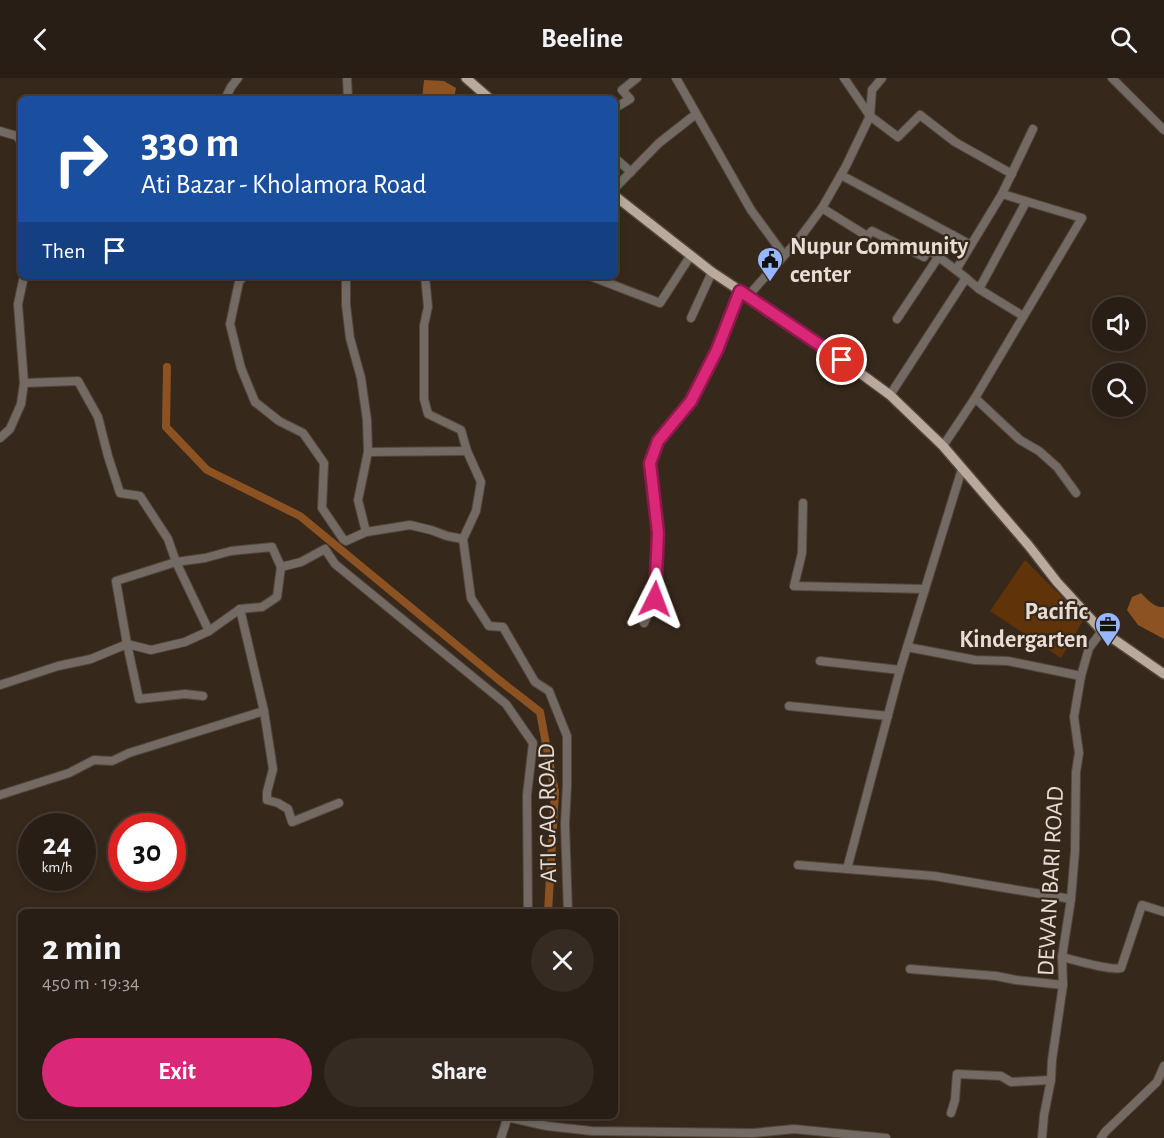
<!DOCTYPE html>
<meta charset="utf-8">
<style>
body{margin:0;font-family:"Alegreya Sans",sans-serif;background:#352b22;color:#f1f3f6;height:100vh;display:flex;flex-direction:column;font-size:22px;white-space:nowrap}
*{box-sizing:border-box;margin:0}
p{font-size:20px;color:#a5a2a0}
.icon{flex:none;width:33px;height:33px;fill:none;stroke:currentColor;stroke-width:2;stroke-linecap:round;stroke-linejoin:round}
.map{position:relative;flex:1;overflow:hidden}
.sheet{position:absolute;left:18px;top:831px;width:600px;height:210px;display:flex;flex-direction:column;background:#291e15;border-radius:9px;box-shadow:0 3px 9px #0003,0 0 0 2px #453c34}
.sheet>*{flex:none}
.top-card{position:absolute;left:18px;top:18px;width:600px;height:183px;border-radius:9px;box-shadow:0 3px 9px #0003,0 0 0 2px #453c34;background:#1a4fa0;color:#fff;overflow:hidden}
.fabs{position:absolute;left:1092px;top:219px;display:grid;gap:12px}
.fabs a{display:grid;place-items:center;width:54px;height:54px;border-radius:50%;background:#291e15;box-shadow:0 3px 9px #0003,0 0 0 2px #453c34;font-size:30px}
.speed{position:absolute;left:18px;top:735px;display:flex;gap:12px;font-size:30px;font-weight:700;text-align:center}
.speed>*{display:grid;place-content:center;width:78px;height:78px;border-radius:50%;background:#291e15;box-shadow:0 3px 9px #0003,0 0 0 2px #453c34;line-height:1}
.speed small{font-size:15px;font-weight:400}
.speed .limit{border:9px solid #d22;background:#fff;color:#111}
.pin{position:absolute;display:grid;place-items:center;width:51px;height:51px;color:#fff;margin:-26px;border:3px solid #fff;border-radius:50%;box-shadow:0 2px 6px #0007}
.me{position:absolute;width:66px;margin:-33px;rotate:3deg;stroke-linejoin:round;filter:drop-shadow(0 0 4px #0008)}
.turn{display:flex;align-items:center;gap:21px;height:126px;padding:0 24px;font-size:27px}
.turn .icon{width:78px;height:78px;stroke-width:2.5}
.turn b{display:block;font-size:42px;line-height:51px}
.then{display:flex;align-items:center;height:57px;padding:0 24px;background:#0003;gap:12px;font-size:22px}
.round{display:grid;place-items:center;flex:none;width:63px;height:63px;border-radius:32px;background:#352b22}
.head{display:flex;align-items:center;justify-content:space-between;height:102px;padding:0 24px}
h1{font-size:36px;font-weight:700;line-height:45px}
.cta{display:flex;gap:12px;margin-top:auto;padding:12px 24px}
.cta a{flex:1;height:69px;border-radius:36px;background:#db2777;color:#fff;font-size:24px;font-weight:700;line-height:69px;text-align:center}
.cta a+a{background:#352b22;color:#f1f3f6}
header{display:flex;justify-content:space-between;align-items:center;height:78px;padding:0 24px;background:#291e15;font-size:27px;font-weight:700}
.map>svg:first-child{display:block}
.green{fill:#613308}
.water{fill:#8c5221}
.lines{fill:none;stroke-linecap:round;stroke-linejoin:round}
.canal{stroke:#8c5221;stroke-width:8}
.minor-casing{stroke:#53453a;stroke-width:10}
.major-casing{stroke:#53453a;stroke-width:12}
.minor{stroke:#736a64;stroke-width:8}
.major{stroke:#baa99d;stroke-width:9}
.route-casing{stroke:#8e194d;stroke-width:15}
.route{stroke:#db2777;stroke-width:10}
.labels{text-anchor:middle;stroke-width:4.5;stroke-linejoin:round;paint-order:stroke}
.poi-label{font-size:24px;font-weight:bold;fill:#e7ddd5;stroke:#37281c;text-anchor:start}
.street-label{font-size:24px;fill:#e7ddd5;stroke:#37281c}
</style>
<header><svg class="icon" aria-label="back" viewBox="0 0 24 24"><path d="M15 5l-7 7 7 7"/></svg>Beeline<svg class="icon" aria-label="search" viewBox="0 0 24 24"><circle cx="10" cy="10" r="6"/><path d="M15 15l6 6"/></svg></header>
<div class="map">
<svg width="1164" height="1060" viewBox="0 0 1164 1060">
<rect width="100%" height="100%" fill="#37281c"/>
<!-- green -->
<path class="green" d="M1025 482 1084 541 1061 580 990 533Z"/>
<!-- water -->
<g class="water">
<path d="M424 2 444 3 456 10 454 21H422Z"/>
<path d="M1141 515C1147 521 1154 530 1164 529V561L1138 547 1127 532 1132 519Z"/>
</g>
<g class="lines">
<!-- canal -->
<path class="canal" d="M167 289 166 349 207 392 300 438 499 602 540 634 555 714 548 834"/>
<defs>
<g id="minor">
<path d="M347 0 348 21"/>
<path d="M676 0 751 132 784 177"/>
<path d="M844 0 870 38 898 59 920 37 955 64 1012 96"/>
<path d="M1112 0 1164 52"/>
<path d="M225 21 231 9 238 0"/>
<path d="M615 30 630 21 622 12 637 0"/>
<path d="M0 53 17 58 21 64"/>
<path d="M615 80 631 94"/>
<path d="M841 97 971 167 1002 116"/>
<path d="M615 110 659 65 696 36"/>
<path d="M822 130 867 158 872 153 924 179 928 171 956 192"/>
<path d="M244 198 239 204 230 246 241 290 255 324 279 343 303 355 324 385 322 430 343 461 346 463 366 454 410 447 431 452 447 458 463 461"/>
<path d="M346 198V227L350 260 361 300 367 342 368 374 467 373"/>
<path d="M425 198 428 229 424 247V321L428 336 461 352 467 373 481 404 476 433 463 461 471 520 489 548 503 549 535 604 549 613 567 658V707L565 746 568 834"/>
<path d="M590 198 660 225 691 177"/>
<path d="M966 200 979 211 1026 124"/>
<path d="M979 211 1023 238"/>
<path d="M748 218 799 161 822 130 846 88 870 38 872 12 882 0"/>
<path d="M691 240 712 194"/>
<path d="M897 241 953 157"/>
<path d="M24 305 78 303 98 339 108 378 120 415 140 418 168 461 176 484 209 553"/>
<path d="M890 317 966 200 956 192 971 167"/>
<path d="M975 320 1020 362 1039 373 1057 389 1076 415"/>
<path d="M0 360 10 351 21 326 24 305 18 226 24 198"/>
<path d="M943 368 975 320 1082 140 1002 116 1033 51"/>
<path d="M803 425 802 475 794 508 925 511"/>
<path d="M366 454 358 422 368 374"/>
<path d="M240 531 262 529 277 519 281 489 301 484 325 471 335 486 506 626 533 665 527 717 528 834"/>
<path d="M644 545 655 521 658 455 650 385 659 363 691 323 717 272 740 213"/>
<path d="M907 569 975 582 1008 583 1081 598"/>
<path d="M820 583 900 592"/>
<path d="M0 607 58 588 91 581 127 566 151 572 185 564 209 553 240 531 264 633 273 691 267 714V722L278 725 288 731 292 744 339 725"/>
<path d="M203 618 185 616 139 621 127 566 116 503 176 484 205 480 231 473 272 469 281 489"/>
<path d="M789 628 888 638"/>
<path d="M0 717 69 695 94 682 112 683 129 675 264 633"/>
<path d="M798 787 934 798 1071 821"/>
<path d="M847 791 900 592 962 391"/>
<path d="M1062 879C1074 882 1111 893 1121 890L1142 827 1164 834"/>
<path d="M910 891 996 898 1016 902 1063 907"/>
<path d="M951 1035 955 1022 957 996 1001 998 1011 1004 1051 1002"/>
<path d="M502 1038 547 1048 592 1053 753 1055 794 1051 886 1060"/>
<path d="M501 1060 508 1038"/>
<path d="M1042 1060 1044 1037 1051 1002 1052 982 1063 907 1062 879 1071 821 1075 773 1076 694 1079 675 1074 639 1081 598 1089 570 1102 553"/>
<path d="M1101 1060 1105 1054 1157 1004 1164 988"/>
</g>
<g id="major">
<path d="M466 0 490 21"/>
<path d="M615 118 712 194 826 270 890 317 943 368 1029 468 1057 504 1102 553 1164 596"/>
</g>
</defs>
<!-- minor casing -->
<use href="#minor" class="minor-casing"/>
<!-- major casing -->
<use href="#major" class="major-casing"/>
<!-- minor -->
<use href="#minor" class="minor"/>
<!-- major -->
<use href="#major" class="major"/>
</g>
<g class="lines">
<defs>
<path id="route" d="M655 521 658 455 650 385 658 363 691 323 717 272 740 213 842 282"/>
</defs>
<!-- route casing -->
<use href="#route" class="route-casing"/>
<!-- route -->
<use href="#route" class="route"/>
</g>
<!-- icons -->
<defs>
<symbol id="civic-pin" viewBox="-11 -11 22 30"><path d="M0 17L-7.5 6A9.5 9.5 0 1 1 7.5 6Z" fill="#97b6fd" stroke="#37281c"/><path d="M-.6-6.5H3V-4.5H.6V-3L4-1V1h2V6H-6V1h2V-1L-.6-3ZM-1.2 2.5V6h2.4V2.5Z" fill="#111"/></symbol>
<symbol id="office-pin" viewBox="-11 -11 22 30"><path d="M0 17L-7.5 6A9.5 9.5 0 1 1 7.5 6Z" fill="#97b6fd" stroke="#37281c"/><path d="M-6-3h4V-5.5h4V-3h4V5H-6ZM-1-4.5V-3h2v-1.5ZM-6 0V1H6V0Z" fill="#111"/></symbol>
</defs>
<g fill-rule="evenodd">
<use href="#civic-pin" x="755" y="167" width="30" height="40"/>
<use href="#office-pin" x="1093" y="532" width="30" height="40"/>
</g>
<g class="labels">
<!-- poi labels -->
<g class="poi-label">
<text x="790" y="176">Nupur Community<tspan x="790" dy="28">center</tspan></text>
<text x="1088" y="541" text-anchor="end">Pacific<tspan x="1088" dy="28">Kindergarten</tspan></text>
</g>
<!-- street labels -->
<g class="street-label">
<text transform="translate(547 735) rotate(-91)" y="8">ATI GAO ROAD</text>
<text transform="translate(1050 803) rotate(-87)" y="8">DEWAN BARI ROAD</text>
</g>
</g>
</svg>
<div class="fabs">
<a><svg class="icon" aria-label="sound" viewBox="0 0 24 24"><path d="M4 9h4l5-4v14l-5-4H4zM17 9q2 3 0 6"/></svg></a>
<a><svg class="icon" aria-label="search" viewBox="0 0 24 24"><circle cx="10" cy="10" r="6"/><path d="M15 15l6 6"/></svg></a>
</div>
<div class="speed"><div>24<small>km/h</small></div><div class="limit">30</div></div>
<div class="pin" style="left:842px;top:282px;background:#d93025"><svg class="icon" aria-label="arrive" viewBox="0 0 24 24"><path d="M6 21V4h12l-3 4 3 4H6"/></svg></div>
<svg class="me" style="left:655px;top:521px" viewBox="-20 -20 40 40"><path d="M0-17L14 15 0 8-14 15z" fill="#db2777" stroke="#fff" stroke-width="4"/></svg>
<div class="top-card">
<div class="turn"><svg class="icon" aria-label="right" viewBox="0 0 24 24"><path d="M7 20v-9h11M14 6l5 5-5 5"/></svg><div><b>330 m</b>Ati Bazar - Kholamora Road</div></div>
<div class="then">Then<svg class="icon" aria-label="arrive" viewBox="0 0 24 24"><path d="M6 21V4h12l-3 4 3 4H6"/></svg></div>
</div>
<section class="sheet">
<div class="head"><div><h1>2 min</h1><p>450 m · 19:34</p></div><a class="round"><svg class="icon" aria-label="close" viewBox="0 0 24 24"><path d="M6 6l12 12M18 6L6 18"/></svg></a></div>
<div class="cta"><a>Exit</a><a>Share</a></div>
</section>
</div>
